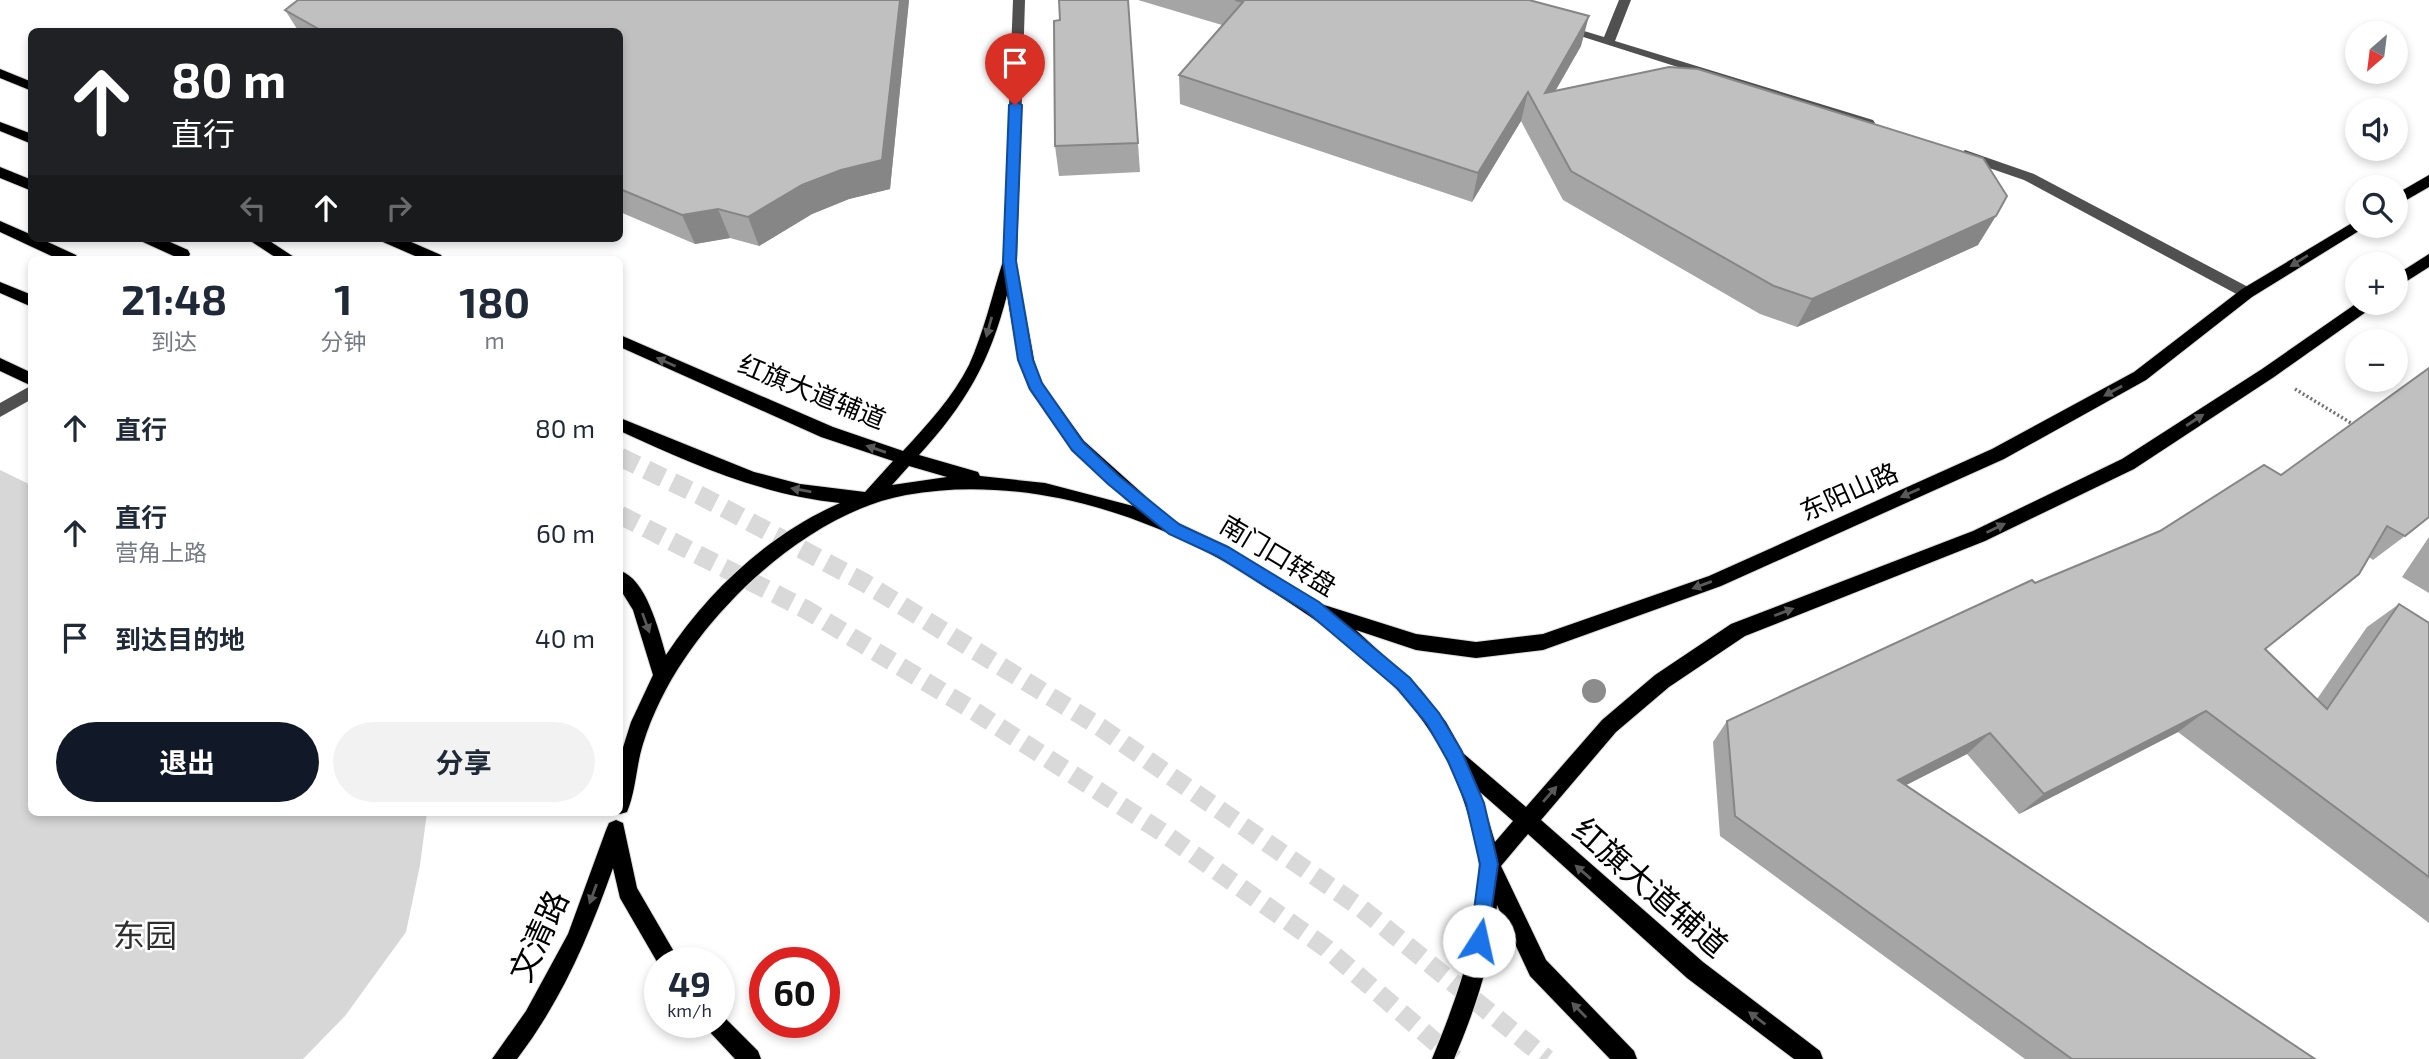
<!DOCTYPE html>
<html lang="zh">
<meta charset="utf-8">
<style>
body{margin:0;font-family:"Exo 2","Noto Sans SC",sans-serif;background:#f2f2f3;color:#1f2937;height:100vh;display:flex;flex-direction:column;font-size:26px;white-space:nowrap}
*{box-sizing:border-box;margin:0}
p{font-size:23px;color:#747a83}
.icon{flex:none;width:38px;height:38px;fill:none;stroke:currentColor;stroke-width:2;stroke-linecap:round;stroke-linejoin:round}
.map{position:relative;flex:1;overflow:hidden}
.drawer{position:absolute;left:28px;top:256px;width:595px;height:560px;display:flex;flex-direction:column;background:#fff;border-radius:10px;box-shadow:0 4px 10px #0003}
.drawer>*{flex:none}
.banner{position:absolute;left:28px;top:28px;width:595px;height:214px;border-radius:10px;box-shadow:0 4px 10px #0003;background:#202124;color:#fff;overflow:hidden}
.needle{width:46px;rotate:208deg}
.buttons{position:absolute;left:2345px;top:21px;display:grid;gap:14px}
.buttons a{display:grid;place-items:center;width:63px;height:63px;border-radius:50%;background:#fff;box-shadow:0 4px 10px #0003;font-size:35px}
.speed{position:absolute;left:644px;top:947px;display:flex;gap:14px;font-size:35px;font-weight:700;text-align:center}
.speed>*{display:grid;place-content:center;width:91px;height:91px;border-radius:50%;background:#fff;box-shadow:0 4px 10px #0003;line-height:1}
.speed small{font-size:18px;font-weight:400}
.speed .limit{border:10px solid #d22;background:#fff;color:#111}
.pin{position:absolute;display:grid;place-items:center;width:60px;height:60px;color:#fff;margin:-72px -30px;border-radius:50% 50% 50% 0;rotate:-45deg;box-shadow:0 0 7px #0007}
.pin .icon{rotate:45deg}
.me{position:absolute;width:77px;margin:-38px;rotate:10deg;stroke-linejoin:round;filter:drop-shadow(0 0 5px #0008)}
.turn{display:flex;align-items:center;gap:24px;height:147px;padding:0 28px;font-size:32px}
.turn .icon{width:91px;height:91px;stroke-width:2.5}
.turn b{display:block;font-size:49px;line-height:60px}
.lanes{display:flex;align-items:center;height:66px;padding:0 28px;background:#0003;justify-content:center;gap:35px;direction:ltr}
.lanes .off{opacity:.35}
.eta{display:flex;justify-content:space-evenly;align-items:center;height:119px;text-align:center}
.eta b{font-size:42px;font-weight:700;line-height:49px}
.cta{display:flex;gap:14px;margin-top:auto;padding:14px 28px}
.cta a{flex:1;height:80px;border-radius:42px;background:#111827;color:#fff;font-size:28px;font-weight:700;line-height:80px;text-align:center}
.cta a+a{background:#f2f2f3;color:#1f2937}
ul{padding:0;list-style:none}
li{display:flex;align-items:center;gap:21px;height:105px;padding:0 28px}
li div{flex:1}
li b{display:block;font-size:26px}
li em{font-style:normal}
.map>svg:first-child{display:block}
.green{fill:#d7d7d7}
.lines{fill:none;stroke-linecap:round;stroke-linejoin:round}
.major-tunnel{stroke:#d9d9d9;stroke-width:19;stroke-dasharray:19 10;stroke-linecap:butt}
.major-casing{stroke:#dbdbdb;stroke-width:2}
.path{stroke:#727272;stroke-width:3.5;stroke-dasharray:2 2.5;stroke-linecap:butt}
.minor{fill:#505050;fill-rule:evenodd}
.major{fill:#000;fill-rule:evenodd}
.tree{fill:#8c8c8c}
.wall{fill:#a5a5a5}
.shaded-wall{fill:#868686}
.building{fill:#c0c0c0;stroke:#868686;stroke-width:2}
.oneway{fill:#595959}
.route{fill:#1a73e8;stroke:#114b97;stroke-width:2}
.labels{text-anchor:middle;stroke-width:5;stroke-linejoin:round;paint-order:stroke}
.street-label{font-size:26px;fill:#000;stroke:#fff}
.near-street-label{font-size:32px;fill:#000;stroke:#fff}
.near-park-label{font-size:32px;fill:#2e2e2e;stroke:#fff}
</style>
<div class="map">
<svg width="2429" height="1059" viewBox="0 0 2429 1059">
<rect width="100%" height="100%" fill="#fff"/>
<!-- green -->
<path class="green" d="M0 470 31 485 32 812H427L420 865 406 932 345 1016 303 1059H0Z"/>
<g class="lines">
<!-- major-tunnel -->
<g class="major-tunnel">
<path d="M620 457 703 497 865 583 1100 727 1361 908 1547 1059"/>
<path d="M620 515 805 609 974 711 1165 834 1326 948 1455 1059"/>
</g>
<defs>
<g id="major">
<path d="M0 69 32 82V91L0 78Z"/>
<path d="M0 122 32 134V144L0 131Z"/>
<path d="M0 167 32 180V191L0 178Z"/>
<path d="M2429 175V187L2396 206V194Z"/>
<path d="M2357 220V226H2364L2362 229 2252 297 2146 380 2004 459 1721 586 1543 650 1476 658 1416 650 1356 630 1421 690 1446 722 1464 754 1526 807 1602 720 1655 675 1731 624 1973 531 2122 459 2262 369 2357 303H2376L2373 307 2274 377 2134 469 1985 541 1745 636 1669 687 1616 732 1541 820 1703 962 1820 1051 1823 1059H1794L1687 978 1528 834 1501 866 1546 960 1634 1051 1637 1059H1610L1530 976 1497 905C1492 959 1475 1010 1454 1059H1432C1455 1003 1488 917 1478 856 1470 813 1455 769 1431 733 1393 674 1334 631 1276 594 1256 582 1237 568 1216 557 1125 506 1011 476 906 495 846 506 789 545 745 587 700 631 662 683 643 744 636 766 636 791 627 812L620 814 614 812H620V757L631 722 653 675 633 610 620 589V571C646 578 659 631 666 655 708 591 769 534 840 503 761 495 690 463 620 431V418L754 472 800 484 865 492 893 461 821 437 620 347V335L833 427 903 451C927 425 953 397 969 365 984 332 992 295 1003 261L1005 257H1015L1034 360 1042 383 1084 441 1172 520 1227 546 1321 604 1416 634 1476 642 1543 634 1709 576 1992 449 2134 372 2242 289ZM1007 295 1018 360 1029 389 1072 451 1133 506 1045 483 980 476 978 472 919 455C965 405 990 362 1007 295ZM909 466 947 477 892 485ZM1480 792 1513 821 1495 842Z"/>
<path d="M0 221 32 235V238H39L76 255 78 259H58L0 232Z"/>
<path d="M141 238H161L188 250 190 254 188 258H178L143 242Z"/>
<path d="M246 238H265L297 259H278Z"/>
<path d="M381 238H402L441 255 443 259H422L383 242Z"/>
<path d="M2429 254V267L2396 288V275Z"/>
<path d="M0 282 32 295V307L0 293Z"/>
<path d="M0 358 32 373V386L0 371Z"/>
<path d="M616 820 623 823 637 888 680 962H660V967L620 898 613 868C588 938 562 1000 517 1059H492L526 1011 568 934 606 830 609 823Z"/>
<path d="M719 1012 758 1051 761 1059H735L708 1030 705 1022H719Z"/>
</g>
</defs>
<!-- major casing -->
<use href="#major" class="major-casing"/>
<!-- path -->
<path class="path" d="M2295 389 2356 426"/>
<!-- minor -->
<g class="minor">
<path d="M1013 0H1025L1017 261 1010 266 1003 261Z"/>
<path d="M1619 0H1631L1615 41 1873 120 1875 123 1868 127 1863 126 1555 28 1561 24 1604 37Z"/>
<path d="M1965 150 2034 174 2252 289 2255 293 2247 298 2242 297 2024 180 1960 158 1958 155Z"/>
<path d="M32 385V399L0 417V403Z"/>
</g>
<!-- major -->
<use href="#major" class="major"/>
</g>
<!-- trees -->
<circle class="tree" cx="1594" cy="691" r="12"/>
<!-- wall -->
<g class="wall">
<path d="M298 0H909L890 189 849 199 812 214 759 246 730 238 695 244 620 212V32H299L285 10Z"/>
<path d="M1138 0H1529L1581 46 1555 91 1978 245 1797 327 1760 314 1563 200 1521 121 1472 202 1180 104 1179 75 1222 25Z"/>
<path d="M1060 20 1138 143 1140 172 1059 176 1055 146Z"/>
<path d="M2429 368 2405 536 2373 560 2369 557 2265 649 2317 699 2367 627 2399 604 2429 623V923L2178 732 2019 814 1967 754 1906 785 2315 1059H2025L1720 836 1713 742 1727 721 2035 583 2160 531 2281 475Z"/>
<path d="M2429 537V593L2402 577Z"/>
</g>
<!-- shaded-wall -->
<g class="shaded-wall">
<path d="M900 0H909L890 189 849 199 812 214 759 246 748 217Z"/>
<path d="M1589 16 1581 46 1541 116 1545 93Z"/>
<path d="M1528 92 1521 121 1472 202 1478 173Z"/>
<path d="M718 209 730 238 695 244 682 215Z"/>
<path d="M1996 216 1978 245 1797 327 1812 299Z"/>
<path d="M2206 711 2178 732 2019 814 2044 794Z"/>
<path d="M1990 733 1967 754 1877 800 1898 780Z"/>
</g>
<!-- building -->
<g class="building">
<path d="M298 0H900L882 160 841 170 802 185 748 217 718 209 682 215 620 189V32H324L285 10Z"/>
<path d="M1059 0H1128L1138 143 1055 146 1054 21 1060 20Z"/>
<path d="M1235 0H1529L1589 16 1545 93 1669 67 1698 69 1983 158 2007 196 1996 216 1812 299 1774 286 1571 171 1528 92 1478 173 1179 75 1243 2Z"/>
<path d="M2429 368V517L2405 536 2387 526 2359 574 2265 649 2327 709 2399 604 2429 623V877L2206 711 2044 794 1990 733 1898 780 2315 1059H2072L1735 816 1727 721 2032 580 2035 583 2160 531 2264 465 2281 475Z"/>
</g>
<!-- one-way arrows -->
<defs><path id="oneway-solid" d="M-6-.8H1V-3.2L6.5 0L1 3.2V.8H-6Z" transform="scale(1.75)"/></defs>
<g class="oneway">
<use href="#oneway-solid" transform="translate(2299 261) rotate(148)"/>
<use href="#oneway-solid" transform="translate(989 327) rotate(105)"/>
<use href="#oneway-solid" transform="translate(666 362) rotate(-156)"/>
<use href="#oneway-solid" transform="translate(2113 391) rotate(151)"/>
<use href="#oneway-solid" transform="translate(2195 420) rotate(-33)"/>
<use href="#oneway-solid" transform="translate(876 449) rotate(-161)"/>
<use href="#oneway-solid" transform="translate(801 490) rotate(-170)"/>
<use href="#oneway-solid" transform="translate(1910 493) rotate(156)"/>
<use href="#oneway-solid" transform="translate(1996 528) rotate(-26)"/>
<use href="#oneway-solid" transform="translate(1702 585) rotate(160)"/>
<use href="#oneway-solid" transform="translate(1784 612) rotate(-21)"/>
<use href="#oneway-solid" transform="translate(646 623) rotate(70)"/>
<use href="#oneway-solid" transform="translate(1550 794) rotate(-49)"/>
<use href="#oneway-solid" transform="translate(1583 872) rotate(-139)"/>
<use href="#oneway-solid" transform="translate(593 894) rotate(110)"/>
<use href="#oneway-solid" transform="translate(1579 1010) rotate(-134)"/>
<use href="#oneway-solid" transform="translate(1757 1018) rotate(-143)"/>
</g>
<!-- route -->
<path class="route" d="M1015 101 1022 105 1016 261 1033 360 1042 383 1083 442 1119 476 1180 525 1228 547 1319 602 1410 678 1439 713 1461 750 1484 803 1498 864 1486 948 1479 951 1473 948 1470 941 1480 864 1466 803 1448 761 1427 724 1398 689 1307 612 1217 556 1169 534 1108 484 1072 450 1030 389 1018 360 1003 261 1009 105Z"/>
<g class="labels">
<!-- street labels -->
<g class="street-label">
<text transform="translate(812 392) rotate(22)" y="9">红旗大道辅道</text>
<text transform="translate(1849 492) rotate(-24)" y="9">东阳山路</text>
<text transform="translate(1278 556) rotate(31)" y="9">南门口转盘</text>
</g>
<!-- near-street labels -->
<g class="near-street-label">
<text transform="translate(1650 888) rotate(41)" y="11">红旗大道辅道</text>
<text transform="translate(539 936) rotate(-65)" y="11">文清路</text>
</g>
<!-- near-park labels -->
<g class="near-park-label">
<text x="145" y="947">东园</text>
</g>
</g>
</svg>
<div class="buttons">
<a><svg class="needle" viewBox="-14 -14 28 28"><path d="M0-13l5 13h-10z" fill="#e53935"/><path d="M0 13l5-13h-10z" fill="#747a83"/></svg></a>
<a><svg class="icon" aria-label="sound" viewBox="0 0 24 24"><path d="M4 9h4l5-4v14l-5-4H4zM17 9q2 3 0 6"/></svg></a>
<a><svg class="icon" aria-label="search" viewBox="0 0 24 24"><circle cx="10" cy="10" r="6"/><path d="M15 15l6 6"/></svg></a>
<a>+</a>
<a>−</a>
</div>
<div class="speed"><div>49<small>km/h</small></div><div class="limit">60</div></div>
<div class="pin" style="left:1015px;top:105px;background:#d93025"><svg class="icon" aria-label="arrive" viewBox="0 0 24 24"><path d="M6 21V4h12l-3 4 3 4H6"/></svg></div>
<svg class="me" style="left:1479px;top:941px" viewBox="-20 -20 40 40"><circle r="19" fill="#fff"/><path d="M0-13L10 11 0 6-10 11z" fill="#1a73e8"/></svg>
<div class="banner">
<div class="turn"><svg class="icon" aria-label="ahead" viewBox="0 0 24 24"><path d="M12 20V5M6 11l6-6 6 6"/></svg><div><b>80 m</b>直行</div></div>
<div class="lanes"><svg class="icon off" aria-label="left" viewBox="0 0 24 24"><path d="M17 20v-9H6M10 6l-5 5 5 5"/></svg><svg class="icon" aria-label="ahead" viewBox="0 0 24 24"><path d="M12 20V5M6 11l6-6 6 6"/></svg><svg class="icon off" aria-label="right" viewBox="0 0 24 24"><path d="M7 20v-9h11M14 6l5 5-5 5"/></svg></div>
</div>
<section class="drawer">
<div class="eta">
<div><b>21:48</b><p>到达</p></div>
<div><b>1</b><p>分钟</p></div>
<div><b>180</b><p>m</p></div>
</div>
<ul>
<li><svg class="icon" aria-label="ahead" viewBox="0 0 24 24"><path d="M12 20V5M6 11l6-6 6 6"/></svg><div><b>直行</b></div><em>80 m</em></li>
<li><svg class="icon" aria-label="ahead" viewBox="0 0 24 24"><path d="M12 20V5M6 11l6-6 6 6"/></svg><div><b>直行</b><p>营角上路</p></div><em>60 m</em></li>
<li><svg class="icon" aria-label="arrive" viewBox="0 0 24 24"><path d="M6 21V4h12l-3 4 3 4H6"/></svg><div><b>到达目的地</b></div><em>40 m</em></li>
</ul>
<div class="cta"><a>退出</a><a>分享</a></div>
</section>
</div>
